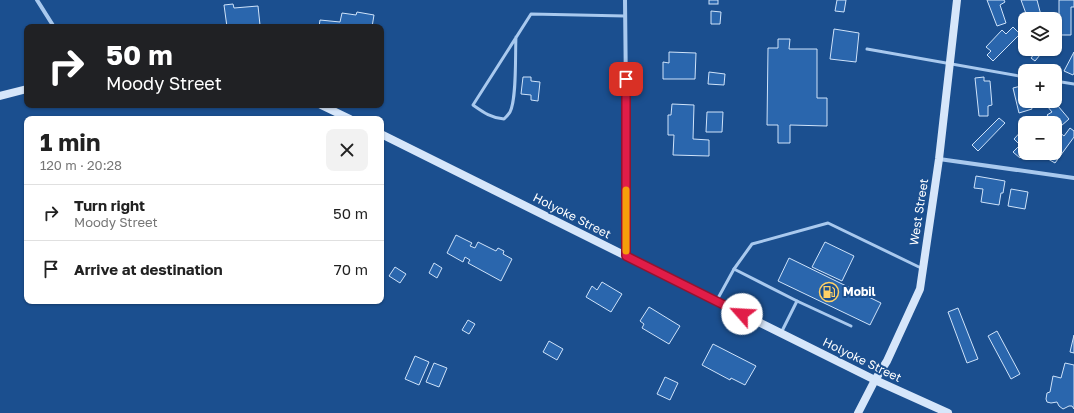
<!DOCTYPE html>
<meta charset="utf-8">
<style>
body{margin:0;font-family:"Golos Text",sans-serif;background:#f2f2f2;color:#222;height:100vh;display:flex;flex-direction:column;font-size:15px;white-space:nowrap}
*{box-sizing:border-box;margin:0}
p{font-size:13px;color:#767676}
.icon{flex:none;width:22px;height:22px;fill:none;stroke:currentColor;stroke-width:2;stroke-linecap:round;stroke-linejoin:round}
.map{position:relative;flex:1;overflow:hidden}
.drawer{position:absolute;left:24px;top:116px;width:360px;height:188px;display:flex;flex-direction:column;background:#fff;border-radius:8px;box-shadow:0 1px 3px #0004}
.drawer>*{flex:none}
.banner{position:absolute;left:24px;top:24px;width:360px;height:84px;border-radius:8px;box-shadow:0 1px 3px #0004;background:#202124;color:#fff;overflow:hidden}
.buttons{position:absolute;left:1018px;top:12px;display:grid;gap:8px}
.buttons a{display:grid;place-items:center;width:44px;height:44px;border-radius:8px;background:#fff;box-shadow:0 1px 3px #0004;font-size:20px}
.pin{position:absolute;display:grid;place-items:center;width:34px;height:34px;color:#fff;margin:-17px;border-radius:8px;box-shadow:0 2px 6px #0006}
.me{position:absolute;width:44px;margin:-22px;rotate:296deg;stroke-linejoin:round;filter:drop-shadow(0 0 3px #0008)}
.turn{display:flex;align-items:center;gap:14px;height:84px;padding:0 16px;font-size:18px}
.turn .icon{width:52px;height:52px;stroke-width:2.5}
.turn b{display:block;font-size:28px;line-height:34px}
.round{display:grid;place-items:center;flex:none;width:42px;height:42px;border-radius:8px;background:#f2f2f2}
.overview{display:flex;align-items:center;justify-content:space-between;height:68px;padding:0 16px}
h1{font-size:24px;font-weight:700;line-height:30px}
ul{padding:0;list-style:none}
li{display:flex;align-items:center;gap:12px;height:56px;padding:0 16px;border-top:1px solid #e0e0e0}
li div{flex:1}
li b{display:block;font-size:15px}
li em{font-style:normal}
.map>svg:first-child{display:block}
.building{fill:#2a66ad;stroke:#cfe3fa}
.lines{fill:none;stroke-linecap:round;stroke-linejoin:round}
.service{stroke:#a9c9ee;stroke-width:3}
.minor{stroke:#a9c9ee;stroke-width:4}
.secondary{stroke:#d6e6fa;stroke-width:8}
.route-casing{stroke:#92132f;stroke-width:10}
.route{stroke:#e11d48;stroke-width:7}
.slow{stroke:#f59e0b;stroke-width:7}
.labels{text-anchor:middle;stroke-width:4;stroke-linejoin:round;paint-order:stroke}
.street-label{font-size:12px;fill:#fff;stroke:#1b4f8f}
.poi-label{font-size:12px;font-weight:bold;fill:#fff;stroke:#1b4f8f;text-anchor:start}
</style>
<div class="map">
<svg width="1074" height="413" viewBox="0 0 1074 413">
<rect width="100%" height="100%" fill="#1b4f8f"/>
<!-- building -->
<g class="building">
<rect x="709" y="0" width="9" height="4"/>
<path d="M837 0H846L844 12 835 11Z"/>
<path d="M987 0H1004L1005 2 1000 5 1006 23 997 26Z"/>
<path d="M1021 0H1037L1042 19H1028Z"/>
<path d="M1059 0H1074V7H1071V35H1059Z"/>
<path d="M233 4 234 8 258 6 260 25 245 27H227L224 5Z"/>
<path d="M711 11 721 12 720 24H711Z"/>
<path d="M357 12 374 15 372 27H319L320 20 340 22 342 13 356 15Z"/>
<path d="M1013 27 1020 34 993 61 987 55 991 51 986 47 1002 30 1006 34Z"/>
<path d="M834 29 859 33 856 62 830 59Z"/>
<path d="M778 39H790L789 49H817V98H827V126L790 125V143H778V125H767L768 48H778Z"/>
<path d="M1033 49H1045L1035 61 1031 58 1034 54 1031 52Z"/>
<path d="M669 52 696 53 695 79H663V62L669 63Z"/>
<path d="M1074 52V73L1073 75 1064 71Z"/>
<path d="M709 72 725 74 724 85 708 84Z"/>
<path d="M523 77H531V81L540 82 538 101 531 100V95L521 94Z"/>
<path d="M984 77V81H990L992 105 988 106V116H979L975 78Z"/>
<path d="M1025 85V101H1030L1032 109 1019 113 1013 88Z"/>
<path d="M1058 99 1061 103 1058 106 1069 119 1061 126 1055 118 1052 121 1047 115 1052 112 1043 101 1056 102Z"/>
<path d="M672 104 694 105 693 139 709 140V156L673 155 674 135H668V115H671Z"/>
<path d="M707 112H723L722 132H706Z"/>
<path d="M1043 117 1049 123H1037Z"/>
<path d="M999 118 1005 123 978 151 972 145Z"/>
<path d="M1025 127V153L1020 158 1013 152 1020 145 1014 139Z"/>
<path d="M1070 128 1074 131V137L1055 163 1048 159 1053 153H1055V150L1060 142 1055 137 1059 132 1064 136Z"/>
<path d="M976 176 1005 181 1003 193H1001L999 205 981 202 983 189 974 188Z"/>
<path d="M1011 189 1028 192 1025 209 1008 206Z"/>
<path d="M456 235 472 243 470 246 475 248 478 242 496 251 498 248 504 251 503 254 512 259 501 281 468 263 470 260 465 257 463 262 447 253Z"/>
<path d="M825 242 854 256 842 281 812 267Z"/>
<path d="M789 258 881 303 870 325 778 281Z"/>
<path d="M434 263 442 268 437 278 429 273Z"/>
<path d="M395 267 406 274 400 283 389 276Z"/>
<path d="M602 282 622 294 611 312 586 297 592 286 597 290Z"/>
<path d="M649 307 680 326 669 344 642 328 644 324 640 321Z"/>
<path d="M958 308 978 359 967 363 948 312Z"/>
<path d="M468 320 475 324 469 334 462 330Z"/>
<path d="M997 331 1020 374 1011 379 988 336Z"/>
<path d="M1074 335V353L1070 352Z"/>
<path d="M549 341 563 349 557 360 543 352Z"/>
<path d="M713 344 756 366 745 385 731 378 730 380 702 365Z"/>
<path d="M415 356 429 362 419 385 405 379Z"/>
<path d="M434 363 447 368 439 387 426 382Z"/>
<path d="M1065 363 1074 365V409L1072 406H1069L1063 409 1059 406 1057 402 1051 403 1047 402 1046 399 1047 393 1050 392 1053 376 1061 378Z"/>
<path d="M665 377 678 383 670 400 657 394Z"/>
</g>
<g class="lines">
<!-- service -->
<g class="service">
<path d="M516 37C515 54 517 99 510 112 509 114 506 117 504 119 491 118 483 112 473 105L531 14 625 16"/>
<path d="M867 49 1025 77"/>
<path d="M1055 81 1074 84"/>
<path d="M734 269 797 301 781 333"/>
<path d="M717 300 734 269 752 244 828 223 921 268"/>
<path d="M797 301 851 326"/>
</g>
<!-- minor -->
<g class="minor">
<path d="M37 0 54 27"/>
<path d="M625 0 626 95V256"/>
<path d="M939 159 1074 178"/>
</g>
<!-- secondary -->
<g class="secondary">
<path d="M0 96 27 89"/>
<path d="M321 105 350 119"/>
<path d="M381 134 875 380 948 413"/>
<path d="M858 413 875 380 887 361 920 289 939 159 957 0"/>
</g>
</g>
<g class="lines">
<defs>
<path id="route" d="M626 79V256L742 314"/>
</defs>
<!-- route casing -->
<use href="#route" class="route-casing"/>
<!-- route -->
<use href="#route" class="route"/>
<!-- slow -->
<path class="slow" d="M626 251V190"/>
</g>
<!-- icons -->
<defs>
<symbol id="fuel-ring" viewBox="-11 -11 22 22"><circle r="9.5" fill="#1b4f8f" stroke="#ffd166" stroke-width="1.5"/><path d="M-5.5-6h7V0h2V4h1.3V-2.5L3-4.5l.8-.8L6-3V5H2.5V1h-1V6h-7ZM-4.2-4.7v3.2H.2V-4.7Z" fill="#ffd166"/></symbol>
</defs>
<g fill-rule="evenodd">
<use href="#fuel-ring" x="818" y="281" width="22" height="22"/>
</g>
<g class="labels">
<!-- street labels -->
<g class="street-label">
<text transform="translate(919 212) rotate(-81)" y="4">West Street</text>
<text transform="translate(572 216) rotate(27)" y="4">Holyoke Street</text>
<text transform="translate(862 360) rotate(26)" y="4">Holyoke Street</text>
</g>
<!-- poi labels -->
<g class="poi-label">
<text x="843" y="296">Mobil</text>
</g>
</g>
</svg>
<div class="buttons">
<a><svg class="icon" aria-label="layers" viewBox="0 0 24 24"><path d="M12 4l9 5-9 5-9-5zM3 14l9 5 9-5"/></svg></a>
<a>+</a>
<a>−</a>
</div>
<div class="pin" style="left:626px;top:79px;background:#d93025"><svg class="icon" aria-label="arrive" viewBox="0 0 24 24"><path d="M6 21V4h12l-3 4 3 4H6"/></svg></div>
<svg class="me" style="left:742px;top:314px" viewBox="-20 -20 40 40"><circle r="19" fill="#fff"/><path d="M0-13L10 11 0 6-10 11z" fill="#e11d48"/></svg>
<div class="banner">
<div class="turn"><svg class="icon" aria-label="right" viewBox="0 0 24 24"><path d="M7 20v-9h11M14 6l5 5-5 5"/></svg><div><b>50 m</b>Moody Street</div></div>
</div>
<section class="drawer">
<div class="overview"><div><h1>1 min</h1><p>120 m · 20:28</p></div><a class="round"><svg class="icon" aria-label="close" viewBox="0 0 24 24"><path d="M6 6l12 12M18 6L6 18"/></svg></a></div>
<ul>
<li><svg class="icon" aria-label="right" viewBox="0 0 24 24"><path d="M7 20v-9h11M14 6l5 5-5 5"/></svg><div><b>Turn right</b><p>Moody Street</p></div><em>50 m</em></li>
<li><svg class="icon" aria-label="arrive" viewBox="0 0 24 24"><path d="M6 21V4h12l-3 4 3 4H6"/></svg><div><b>Arrive at destination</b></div><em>70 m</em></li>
</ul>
</section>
</div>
